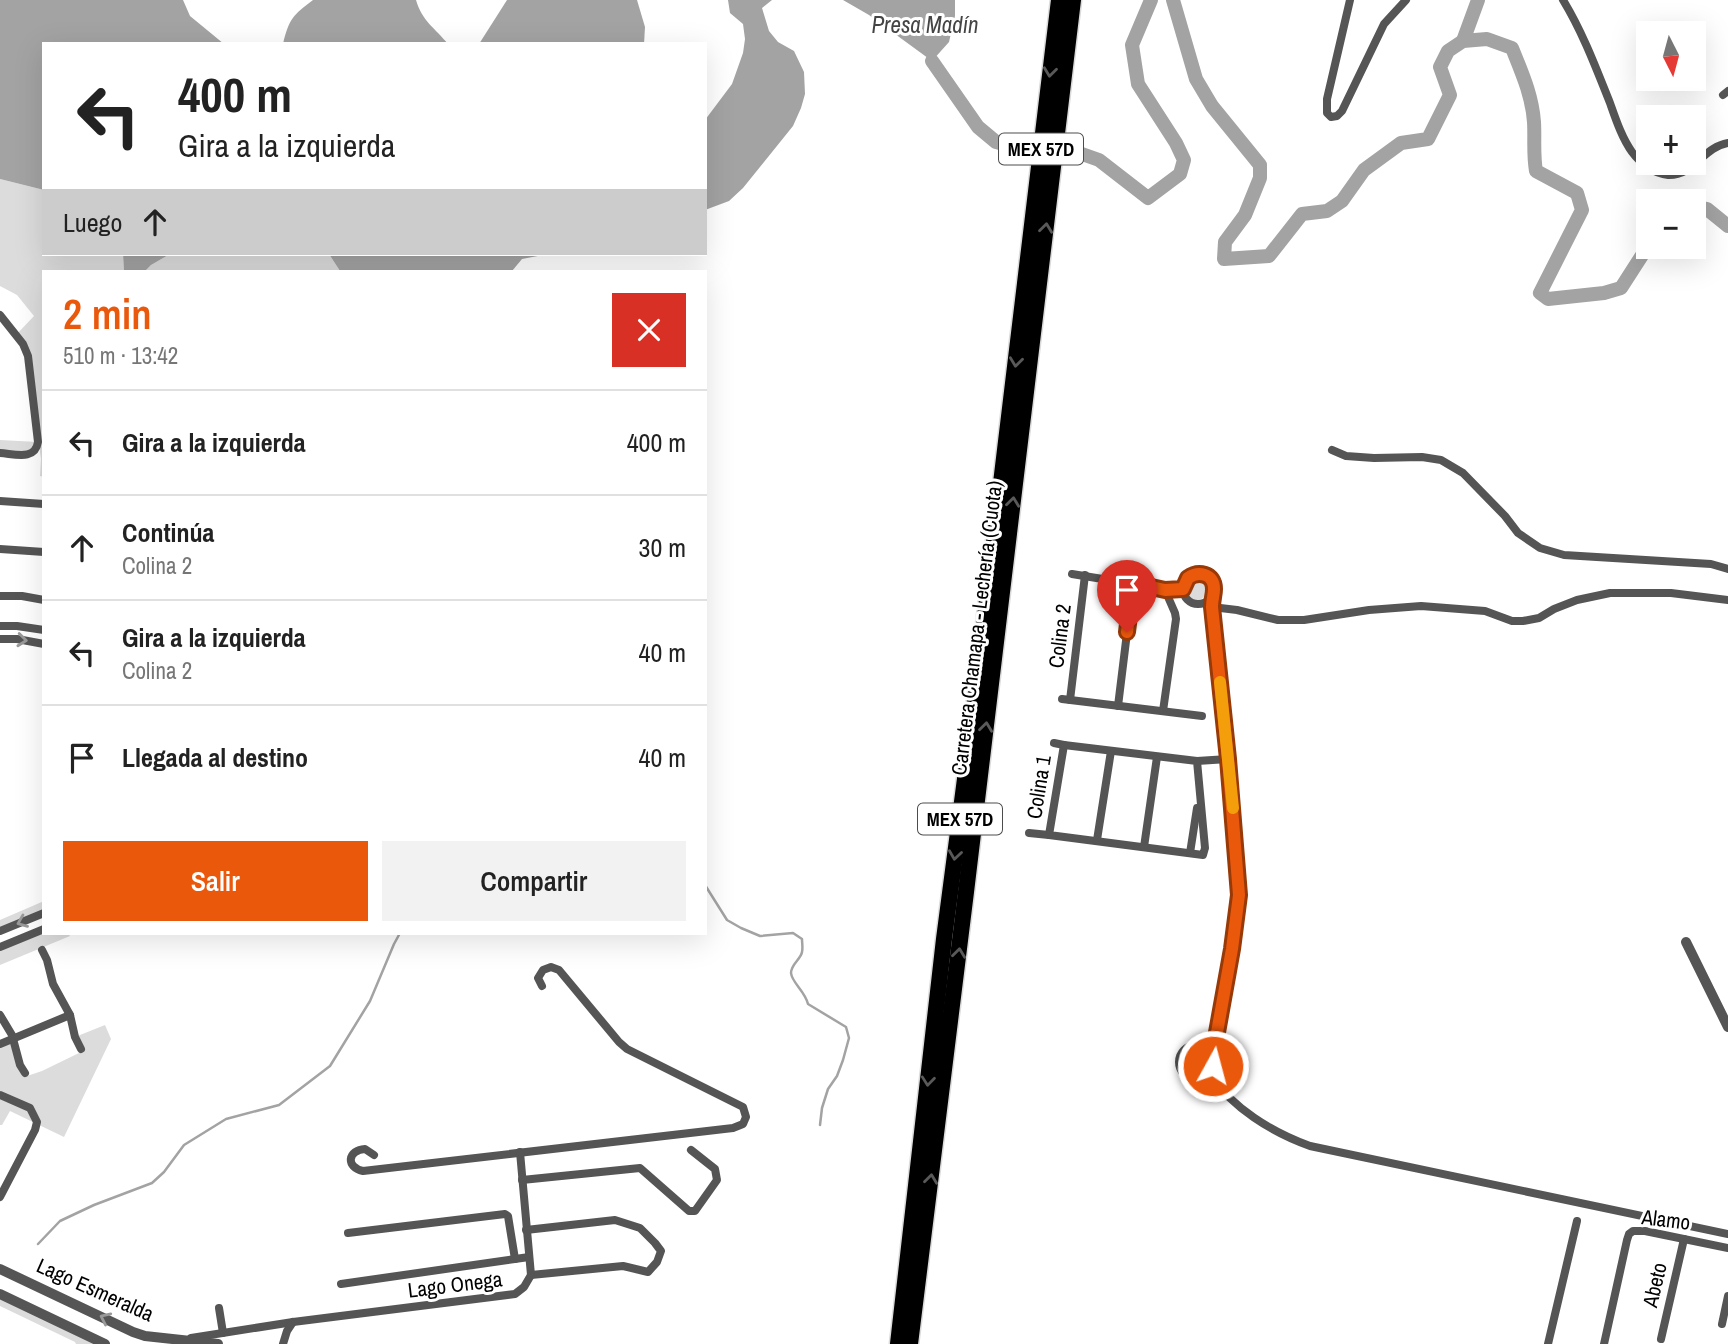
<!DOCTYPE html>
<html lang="es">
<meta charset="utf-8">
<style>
body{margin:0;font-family:"Archivo Narrow",sans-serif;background:#f2f2f2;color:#222;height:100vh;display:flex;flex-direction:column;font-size:26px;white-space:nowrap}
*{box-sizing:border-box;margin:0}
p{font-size:23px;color:#767676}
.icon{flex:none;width:38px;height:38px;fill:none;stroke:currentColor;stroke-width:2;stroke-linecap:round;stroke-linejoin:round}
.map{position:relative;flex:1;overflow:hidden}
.side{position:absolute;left:42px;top:270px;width:665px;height:665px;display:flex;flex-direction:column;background:#fff;border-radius:0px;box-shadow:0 7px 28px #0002}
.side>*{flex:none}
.banner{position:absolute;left:42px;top:42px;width:665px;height:214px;border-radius:0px;box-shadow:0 7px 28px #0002;background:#fff;color:#222;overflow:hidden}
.needle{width:46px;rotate:174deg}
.buttons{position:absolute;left:1636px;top:21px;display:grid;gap:14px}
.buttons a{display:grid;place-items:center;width:70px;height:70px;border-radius:0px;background:#fff;box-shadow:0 7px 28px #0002;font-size:35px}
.pin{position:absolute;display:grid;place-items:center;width:60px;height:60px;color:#fff;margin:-72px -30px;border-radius:50% 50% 50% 0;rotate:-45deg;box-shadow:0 0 7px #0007}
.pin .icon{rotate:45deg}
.me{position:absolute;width:77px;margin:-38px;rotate:7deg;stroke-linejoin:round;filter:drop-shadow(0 0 5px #0008)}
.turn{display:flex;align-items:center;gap:24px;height:147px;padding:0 21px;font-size:32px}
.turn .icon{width:91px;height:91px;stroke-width:2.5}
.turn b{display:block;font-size:49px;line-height:60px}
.then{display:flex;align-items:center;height:66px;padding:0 21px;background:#0003;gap:14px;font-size:26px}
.round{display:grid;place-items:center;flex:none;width:74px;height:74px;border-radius:0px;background:#f2f2f2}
.summary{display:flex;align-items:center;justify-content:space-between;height:119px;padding:0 21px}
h1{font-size:42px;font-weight:600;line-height:52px;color:#ea580c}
.primary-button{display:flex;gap:14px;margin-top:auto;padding:14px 21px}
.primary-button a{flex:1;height:80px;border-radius:0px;background:#ea580c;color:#fff;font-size:28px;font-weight:600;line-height:80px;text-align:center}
.primary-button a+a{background:#f2f2f2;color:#222}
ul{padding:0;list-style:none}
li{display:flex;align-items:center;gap:21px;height:105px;padding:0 21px;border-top:2px solid #e0e0e0}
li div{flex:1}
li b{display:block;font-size:26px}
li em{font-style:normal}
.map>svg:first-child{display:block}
.green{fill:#dcdcdc}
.water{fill:#a3a3a3}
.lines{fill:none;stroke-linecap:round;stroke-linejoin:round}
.stream{stroke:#a3a3a3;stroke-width:2.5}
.river{stroke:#a3a3a3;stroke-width:14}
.motorway-casing{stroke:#dbdbdb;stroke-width:19}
.minor{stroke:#555;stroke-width:8}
.tertiary{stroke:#555;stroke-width:10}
.motorway{stroke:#000;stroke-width:16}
.oneway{stroke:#595959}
.oneway2{stroke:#999}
.route-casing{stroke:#983908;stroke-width:18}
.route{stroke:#ea580c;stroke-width:12}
.slow{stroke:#f59e0b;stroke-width:12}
.labels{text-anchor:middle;stroke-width:6;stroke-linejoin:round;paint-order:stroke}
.shield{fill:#fff;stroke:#4c4c4c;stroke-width:2}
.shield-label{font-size:19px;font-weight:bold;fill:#000}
.street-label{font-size:21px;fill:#000;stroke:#fff}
.water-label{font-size:23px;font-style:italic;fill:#444;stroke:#fff}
</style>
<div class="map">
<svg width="1728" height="1344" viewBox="0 0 1728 1344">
<rect width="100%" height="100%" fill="#fff"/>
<!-- green -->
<g class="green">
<path d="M0 179 44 190V254H123L124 271H44V477L40 476 41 459 39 445 34 453H0V440L38 442 31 366 16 335 34 316 17 295 0 286Z"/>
<path d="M170 254H329L340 271H145L151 265Z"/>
<circle cx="1196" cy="587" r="13"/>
<path d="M44 901V913L0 931V920Z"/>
<path d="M44 933H68L70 936 0 965V947Z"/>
<path d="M105 1025 111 1039 64 1137 10 1111 2 1125H0V1041L12 1036 27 1076 42 1071 79 1053 81 1048 75 1037Z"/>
<circle cx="1196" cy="1062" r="13"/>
<path d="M0 1294 105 1344H76L75 1342 0 1306Z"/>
</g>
<!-- water -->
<g class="water">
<path d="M0 0H183L190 16 224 44H44V190L0 179Z"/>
<path d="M313 0H416C422 21 435 28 448 44H283C289 19 293 15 313 0Z"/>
<path d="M507 0H637L645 27 644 44H479Z"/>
<path d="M728 0H772L762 8 769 31 778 42 794 51 804 72 805 94 801 108 793 126 743 188 729 201 705 210V120L732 84 743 53 745 39 743 24 730 13Z"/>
<path d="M843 0H955V16L949 42 932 61 869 15Z"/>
<path d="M123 254H170L151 265 145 271H124Z"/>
<path d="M329 254H543V255L522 259 512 271H340Z"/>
</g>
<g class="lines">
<!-- stream -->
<g class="stream">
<path d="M705 885 727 920 741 928 760 936 793 933 802 939C802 943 803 948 802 952 801 959 791 964 791 973 792 983 805 991 808 1004L846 1027 849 1038 843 1060 837 1076 828 1089 822 1108 820 1125"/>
<path d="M38 1244 60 1221 94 1205 152 1183 164 1172 184 1145 226 1119 279 1105 330 1066 370 1001 394 944 400 933"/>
</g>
<!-- river -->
<g class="river">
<path d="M1173 0 1196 79 1212 106 1260 165V178L1245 215 1225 242 1224 259 1269 256 1302 214 1327 211 1342 201 1364 170 1401 143 1428 139 1450 95 1440 67 1448 51 1463 41 1487 39 1512 48C1522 73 1532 95 1534 122 1535 138 1533 154 1536 171L1577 193 1582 210 1540 293 1548 299 1604 293 1621 288 1648 246"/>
<path d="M1463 41 1478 0"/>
<path d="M932 61 978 127 996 142 1036 153 1082 154 1099 160 1148 198 1180 174 1184 160 1176 143 1138 84 1132 45 1151 0"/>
<path d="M1694 206 1707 209 1728 226"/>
</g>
<defs>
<g id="motorway">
<path d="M898 1344 944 939 971 733 1059 0"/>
<path d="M910 1344 966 892 1073 0"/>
</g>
</defs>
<!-- motorway casing -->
<use href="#motorway" class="motorway-casing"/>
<!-- minor -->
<g class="minor">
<path d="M1350 0 1327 99V113L1331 117 1337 116 1342 111 1384 24 1406 0"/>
<path d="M1563 0C1583 33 1596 68 1610 103 1616 120 1622 138 1632 152 1640 163 1654 174 1668 175 1694 176 1703 147 1728 143"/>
<path d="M1723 95 1728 91"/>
<path d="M0 315 23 344 28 356 38 442C35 461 15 454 0 453"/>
<path d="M1332 450 1346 456 1374 458 1422 457 1441 460 1463 473 1505 516 1518 533 1540 548 1564 555 1711 564 1728 569"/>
<path d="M0 501 44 504"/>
<path d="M0 549 44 552"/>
<circle cx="1198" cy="589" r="15"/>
<path d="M1072 574 1133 584"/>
<path d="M0 596H22L44 600"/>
<path d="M1212 607 1237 610 1278 620H1304L1369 610 1421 606 1485 611 1512 621H1523L1539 618 1554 609 1577 600 1610 593H1671L1728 600"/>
<path d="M0 626H17L44 630"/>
<path d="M0 639H17L44 644"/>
<path d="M1062 699 1202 716"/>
<path d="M1070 700 1085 575"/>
<path d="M1118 706 1133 584 1165 590 1183 589"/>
<path d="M1163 711 1176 619 1175 613 1165 590"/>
<path d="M1054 743 1064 745"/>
<path d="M1197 761 1205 848 1203 855 1049 835 1064 745 1197 761 1228 759"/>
<path d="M1029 833 1049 835"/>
<path d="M1097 840 1111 751"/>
<path d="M1144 847 1157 757"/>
<path d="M1190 853 1197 808"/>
<path d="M0 931 44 913"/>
<path d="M0 947 44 929"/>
<path d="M42 950 47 960 53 984 70 1015 75 1037 81 1049"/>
<path d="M0 1015 12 1035 20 1065 25 1073"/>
<path d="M0 1044 70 1015"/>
<circle cx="1196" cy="1062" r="17"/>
<path d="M1209 1050 1216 1038 1232 949 1239 895 1228 759 1211 597"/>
<path d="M1209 1074C1233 1108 1271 1132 1310 1146L1728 1234"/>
<path d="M0 1095 30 1108 37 1122 35 1130 0 1197"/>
<path d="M374 1155 365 1149C348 1150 345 1167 363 1171L733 1128 743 1124 746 1117 743 1107 627 1049 619 1042 559 970 551 967 543 970 538 978 542 986"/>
<path d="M522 1180 640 1168 689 1211H695L717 1180 715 1169 691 1150"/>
<path d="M526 1230 615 1220 640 1228 655 1243 661 1251 657 1262 648 1272 623 1266 531 1275"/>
<path d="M348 1233 505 1214 508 1216 515 1259"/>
<path d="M341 1284 529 1257"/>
<path d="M219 1308 223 1333"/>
<path d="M1722 1324 1728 1296"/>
<path d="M191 1338 293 1322 515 1294 524 1287 531 1275 520 1152"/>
<path d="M1661 1339 1684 1239"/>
<path d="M283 1344 287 1331 293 1322"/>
<path d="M1548 1344 1577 1221"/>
<path d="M1604 1344 1627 1240 1629 1234 1633 1231H1645L1728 1248"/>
</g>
<!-- tertiary -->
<g class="tertiary">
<path d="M1686 942 1728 1027"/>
<path d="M0 1269 133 1332 145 1336 218 1344"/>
<path d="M0 1294 105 1344"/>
</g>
<!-- motorway -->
<use href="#motorway" class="motorway"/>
</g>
<!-- one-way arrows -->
<defs><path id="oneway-chevron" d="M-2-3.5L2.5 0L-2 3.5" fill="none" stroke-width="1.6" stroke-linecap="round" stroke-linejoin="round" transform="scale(1.75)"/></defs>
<g class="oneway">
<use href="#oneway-chevron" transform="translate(1050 72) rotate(97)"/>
<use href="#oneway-chevron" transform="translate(1046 228) rotate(-83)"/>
<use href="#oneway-chevron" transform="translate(1016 362) rotate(97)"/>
<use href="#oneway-chevron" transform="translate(1013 502) rotate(-83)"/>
<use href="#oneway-chevron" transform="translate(986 727) rotate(-83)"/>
<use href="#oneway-chevron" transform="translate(955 855) rotate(98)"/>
<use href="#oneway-chevron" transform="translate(959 953) rotate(-83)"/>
<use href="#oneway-chevron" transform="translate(928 1081) rotate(96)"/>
<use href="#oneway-chevron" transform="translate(931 1179) rotate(-83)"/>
</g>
<g class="oneway2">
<use href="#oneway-chevron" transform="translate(22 640) rotate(6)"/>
<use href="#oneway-chevron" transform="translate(22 922) rotate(158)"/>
<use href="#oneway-chevron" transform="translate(105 1318) rotate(-155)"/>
</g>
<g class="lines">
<defs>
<path id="route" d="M1127 632 1133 583 1165 590 1183 589 1188 578C1198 571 1214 573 1214 589 1214 595 1212 600 1212 607L1228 759 1239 895 1232 949 1216 1038 1209 1050 1213 1058V1066"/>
</defs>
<!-- route casing -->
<use href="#route" class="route-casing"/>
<!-- route -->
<use href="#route" class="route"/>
<!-- slow -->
<path class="slow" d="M1220 682 1233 808"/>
</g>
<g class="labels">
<!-- shield labels -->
<g class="shield">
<rect x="999" y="133.5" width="84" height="31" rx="5"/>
<rect x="918" y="803.5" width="84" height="31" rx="5"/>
</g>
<g class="shield-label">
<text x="1041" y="156">MEX 57D</text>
<text x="960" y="826">MEX 57D</text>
</g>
<!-- street labels -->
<g class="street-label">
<text transform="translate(977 628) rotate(-83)" y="7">Carretera Chamapa - Lechería (Cuota)</text>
<text transform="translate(1060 636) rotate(-83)" y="7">Colina 2</text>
<text transform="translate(1039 787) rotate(-81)" y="7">Colina 1</text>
<text transform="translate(1666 1220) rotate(7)" y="7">Alamo</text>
<text transform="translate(455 1285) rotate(-7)" y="7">Lago Onega</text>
<text transform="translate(1655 1285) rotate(-77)" y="7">Abeto</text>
<text transform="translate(95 1290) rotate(24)" y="7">Lago Esmeralda</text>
</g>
<!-- water labels -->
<g class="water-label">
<text x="925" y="33">Presa Madín</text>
</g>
</g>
</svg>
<div class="buttons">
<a><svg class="needle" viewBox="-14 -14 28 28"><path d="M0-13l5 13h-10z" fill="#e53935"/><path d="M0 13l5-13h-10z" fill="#767676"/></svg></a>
<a>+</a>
<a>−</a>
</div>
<div class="pin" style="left:1127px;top:632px;background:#d93025"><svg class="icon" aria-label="arrive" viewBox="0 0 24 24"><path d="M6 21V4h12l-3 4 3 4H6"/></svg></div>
<svg class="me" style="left:1213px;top:1066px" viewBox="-20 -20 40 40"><circle r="17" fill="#ea580c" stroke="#fff" stroke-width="3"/><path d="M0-11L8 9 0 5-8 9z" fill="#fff"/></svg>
<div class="banner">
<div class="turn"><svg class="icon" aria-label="left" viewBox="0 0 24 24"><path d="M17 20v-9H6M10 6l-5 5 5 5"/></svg><div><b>400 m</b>Gira a la izquierda</div></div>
<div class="then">Luego<svg class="icon" aria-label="ahead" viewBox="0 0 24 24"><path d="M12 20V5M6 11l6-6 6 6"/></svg></div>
</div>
<section class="side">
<div class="summary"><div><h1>2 min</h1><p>510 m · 13:42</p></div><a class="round" style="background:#d93025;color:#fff"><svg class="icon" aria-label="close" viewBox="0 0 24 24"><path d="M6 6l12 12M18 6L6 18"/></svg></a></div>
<ul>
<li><svg class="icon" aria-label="left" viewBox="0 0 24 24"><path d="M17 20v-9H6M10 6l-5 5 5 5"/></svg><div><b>Gira a la izquierda</b></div><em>400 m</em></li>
<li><svg class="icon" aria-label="ahead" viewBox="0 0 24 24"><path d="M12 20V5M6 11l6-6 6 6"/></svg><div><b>Continúa</b><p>Colina 2</p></div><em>30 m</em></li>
<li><svg class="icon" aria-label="left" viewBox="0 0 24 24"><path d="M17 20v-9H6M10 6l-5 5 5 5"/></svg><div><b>Gira a la izquierda</b><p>Colina 2</p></div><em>40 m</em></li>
<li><svg class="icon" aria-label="arrive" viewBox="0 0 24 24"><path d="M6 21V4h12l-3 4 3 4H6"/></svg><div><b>Llegada al destino</b></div><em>40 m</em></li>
</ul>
<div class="primary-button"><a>Salir</a><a>Compartir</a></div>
</section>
</div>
